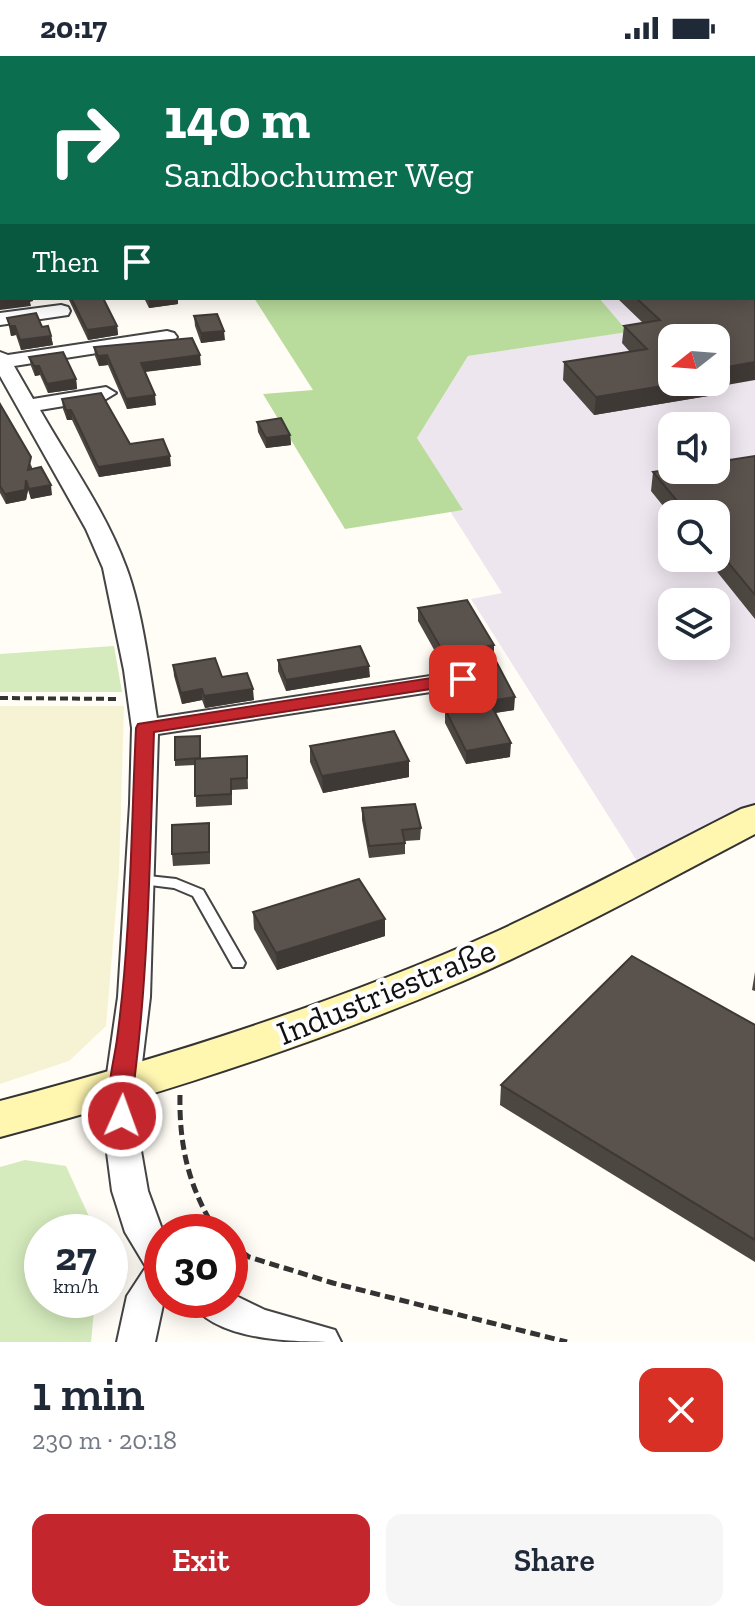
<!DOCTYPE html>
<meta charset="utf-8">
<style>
body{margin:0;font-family:"Zilla Slab",serif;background:#f6f6f7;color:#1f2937;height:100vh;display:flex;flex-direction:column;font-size:30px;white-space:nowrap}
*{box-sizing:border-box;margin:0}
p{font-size:26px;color:#747a83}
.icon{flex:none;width:44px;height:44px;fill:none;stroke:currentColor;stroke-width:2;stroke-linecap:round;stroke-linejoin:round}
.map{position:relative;height:1286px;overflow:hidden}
.sheet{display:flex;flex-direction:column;background:#fff;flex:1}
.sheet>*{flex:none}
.banner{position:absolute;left:0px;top:0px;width:756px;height:244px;box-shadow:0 4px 20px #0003;background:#0b6e4f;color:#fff;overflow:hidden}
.needle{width:52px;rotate:253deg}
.buttons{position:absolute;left:658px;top:268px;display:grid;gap:16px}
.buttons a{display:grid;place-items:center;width:72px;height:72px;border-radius:16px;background:#fff;box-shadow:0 4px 20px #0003;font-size:40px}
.speed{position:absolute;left:24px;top:1158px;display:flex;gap:16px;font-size:40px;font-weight:700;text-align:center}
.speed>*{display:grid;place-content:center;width:104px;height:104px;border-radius:50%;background:#fff;box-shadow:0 4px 20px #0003;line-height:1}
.speed small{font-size:20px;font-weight:400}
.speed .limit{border:12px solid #d22;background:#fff;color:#111}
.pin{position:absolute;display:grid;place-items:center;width:68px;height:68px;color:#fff;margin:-34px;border-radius:16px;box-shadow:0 4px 12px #0006}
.me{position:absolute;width:88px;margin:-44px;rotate:2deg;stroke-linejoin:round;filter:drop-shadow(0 0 6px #0008)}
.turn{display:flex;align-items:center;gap:28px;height:168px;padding:0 32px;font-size:36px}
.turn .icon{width:104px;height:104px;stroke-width:2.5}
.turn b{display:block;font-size:56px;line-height:68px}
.then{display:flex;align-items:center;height:76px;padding:0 32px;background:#0003;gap:16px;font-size:30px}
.round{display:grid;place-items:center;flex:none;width:84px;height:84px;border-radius:16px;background:#f6f6f7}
.head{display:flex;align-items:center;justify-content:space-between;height:136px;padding:0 32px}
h1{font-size:48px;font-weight:600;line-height:60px}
.action{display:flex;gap:16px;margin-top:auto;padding:16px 32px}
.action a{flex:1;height:92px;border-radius:16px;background:#c4262e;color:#fff;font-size:32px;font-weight:600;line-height:92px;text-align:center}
.action a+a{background:#f6f6f7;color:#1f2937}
.status{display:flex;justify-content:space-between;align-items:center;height:56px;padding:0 40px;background:#fff;direction:ltr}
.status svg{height:22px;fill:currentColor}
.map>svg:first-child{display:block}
.industrial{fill:#eee6ef;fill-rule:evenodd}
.farmland{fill:#f6f3d4}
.green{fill:#d5ebbd}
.forest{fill:#b9dc9c}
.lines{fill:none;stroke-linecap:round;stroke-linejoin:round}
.lane-casing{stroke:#444;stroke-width:4}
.street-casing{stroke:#444;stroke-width:4}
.secondary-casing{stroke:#333;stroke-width:4}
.path-far2{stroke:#333;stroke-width:2;stroke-dasharray:5 2;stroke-linecap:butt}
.path-far1{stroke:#333;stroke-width:4;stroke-dasharray:8 4;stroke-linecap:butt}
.path{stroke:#333;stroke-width:5;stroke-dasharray:10 5;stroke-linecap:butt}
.lane{fill:#fff;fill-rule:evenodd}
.street{fill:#fff;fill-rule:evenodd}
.secondary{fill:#fff6b0;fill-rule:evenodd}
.wall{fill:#4d4742}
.shaded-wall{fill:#3f3936}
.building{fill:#5a524d;stroke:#3f3936;stroke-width:2}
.route{fill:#c4262e;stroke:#7f191e;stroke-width:2}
.labels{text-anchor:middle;stroke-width:8;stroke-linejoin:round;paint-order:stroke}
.near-street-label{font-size:34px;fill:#111;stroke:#fff}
</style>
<div class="status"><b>20:17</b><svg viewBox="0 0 49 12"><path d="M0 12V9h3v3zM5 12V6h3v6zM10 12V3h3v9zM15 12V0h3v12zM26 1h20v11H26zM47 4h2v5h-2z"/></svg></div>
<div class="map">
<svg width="755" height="1286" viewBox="0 0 755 1286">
<rect width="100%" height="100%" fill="#fffdf5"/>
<!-- industrial -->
<path class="industrial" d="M755 165V777L654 832 471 543 502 537 450 455 462 454 417 382 468 300 627 276 599 242H754ZM672 282H716V326H672ZM672 370H716V414H672ZM672 458H716V502H672ZM672 546H716V590H672Z"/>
<!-- farmland -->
<path class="farmland" d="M0 650H124L119 816 106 970 69 1005 0 1028Z"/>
<!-- green -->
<g class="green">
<path d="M114 590 122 636H0V598Z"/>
<path d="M25 1104 66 1110 96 1176H42V1244H95L91 1286H0V1111Z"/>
</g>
<!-- forest -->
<g class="forest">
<path d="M387 0H755V165L754 2Z"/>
<path d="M254 242H599L628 276 468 300 417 382 463 454 345 473 263 338 313 334Z"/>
</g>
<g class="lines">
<defs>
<path id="lane" d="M139 819 176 823 203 834 245 907 243 911H233L193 840 174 832 134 827 132 824 134 821Z"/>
<g id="street">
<path d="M61 249 68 251 70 255 68 259 0 269V257Z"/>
<path d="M167 275 174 277 177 281 174 285 14 310 33 343 106 331 116 337 106 343 40 354C69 405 106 456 126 511 142 553 150 617 157 662L463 615 472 618 476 623 472 628 463 631 158 678 150 941 139 1032 140 1089 148 1135 163 1176 164 1244 155 1286H117L127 1240 146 1211 125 1176 112 1135 106 1089 105 1032 118 941 130 748 132 672 124 614 103 512 86 473 0 320V296L8 299Z"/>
<path d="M230 1237 265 1254 335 1274 341 1286C297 1286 213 1286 190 1244H230Z"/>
</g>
<path id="secondary" d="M755 749V778C658 829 564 881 463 925 313 989 158 1039 0 1081V1045C170 1000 337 947 498 875 580 837 660 794 741 753Z"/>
</defs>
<!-- lane casing -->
<use href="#lane" class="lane-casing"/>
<!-- street casing -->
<use href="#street" class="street-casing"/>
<!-- secondary casing -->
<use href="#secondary" class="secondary-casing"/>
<!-- path-far2 -->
<path class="path-far2" d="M105 2 136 0"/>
<!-- path-far1 -->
<path class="path-far1" d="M0 642 119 643"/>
<!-- path -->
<g class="path">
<path d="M180 1039C179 1090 189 1133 217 1176"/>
<path d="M230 1187 249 1201 333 1227 567 1286"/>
</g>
<!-- lane -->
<use href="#lane" class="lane"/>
<!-- street -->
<use href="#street" class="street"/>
<!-- secondary -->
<use href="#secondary" class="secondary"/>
</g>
<!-- wall -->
<g class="wall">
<path d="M68 242H103L117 270 118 279 88 284Z"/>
<path d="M144 242H178V248L149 252Z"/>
<path d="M617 242H754L721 330 720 338 594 359 563 324 564 306 630 296 622 287 624 270 643 267Z"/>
<path d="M194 260 225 284 201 287 195 270Z"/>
<path d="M7 262 42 271 51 280 53 289 21 294 16 279 11 280Z"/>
<path d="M94 291 201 309 145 316 156 349 127 353 108 309 99 310 95 300Z"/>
<path d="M29 301 76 323 77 333 48 337 40 319 35 320 31 310Z"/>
<path d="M62 343 130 388 171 410 99 421 72 364H67L63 353Z"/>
<path d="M0 348 32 411V413L52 439 31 443 28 434 26 444 6 448 0 437Z"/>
<path d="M257 366 290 379 291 389 266 392 258 376Z"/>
<path d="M755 400V563L706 502H716V458H672V461L651 435 653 416Z"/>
<path d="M418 552 494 589V601L514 654 495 657 510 701 466 708 445 667V653L461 651 456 641 458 622 473 618 474 616 464 612 446 615 418 565Z"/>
<path d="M278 604 370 621 286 635 278 615Z"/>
<path d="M173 609 222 621 254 644 205 652 202 644 182 648 174 620Z"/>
<path d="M310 690 409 705V721L323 737 310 706Z"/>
<path d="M247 700 248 733 232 734V749L196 751 195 709 175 710V704Z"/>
<path d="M362 752 421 772 420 784 405 785V798L369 802 362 764Z"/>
<path d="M210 779V808L173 810 172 798Z"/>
<path d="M253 856 385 880 277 914 254 873Z"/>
<path d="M755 916V935L752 934Z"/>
<path d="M755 969V1206L500 1049 501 1029Z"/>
</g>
<!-- shaded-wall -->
<g class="shaded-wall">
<path d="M21 242H33V245L30 246 31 250 0 254V245Z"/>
<path d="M153 242H178V248L149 252V243Z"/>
<path d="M10 270H15L16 279 11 280Z"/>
<path d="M117 270 118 279 88 284 87 274Z"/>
<path d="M224 275 225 284 201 287V277Z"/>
<path d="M51 280 53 289 21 294 20 284Z"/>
<path d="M107 299 108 309 99 310 98 300Z"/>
<path d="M200 299 201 309 142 316 141 307Z"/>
<path d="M755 306V324L721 330 720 338 594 359 596 341 686 326H716V313Z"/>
<path d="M34 310H39L40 319 35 320Z"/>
<path d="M76 323 77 333 48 337 47 328Z"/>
<path d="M155 339 156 349 127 353 126 343Z"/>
<path d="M66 354H71L72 364H67Z"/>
<path d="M290 379 291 389 266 392V382Z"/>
<path d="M170 400 171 410 99 421 98 411Z"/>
<path d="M26 424 28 434 26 444 6 448 5 438Z"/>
<path d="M51 429 52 439 31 443 29 433Z"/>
<path d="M494 589V602L488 590Z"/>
<path d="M464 599V612L446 615V601Z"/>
<path d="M369 610 370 621 286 635V624Z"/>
<path d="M202 633V644L182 648 181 637Z"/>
<path d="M253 633 254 644 205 652 204 640Z"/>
<path d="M515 641 514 654 488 658 489 645Z"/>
<path d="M511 687 510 701 466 708V695Z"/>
<path d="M409 705V721L323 737 322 720Z"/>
<path d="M385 863V880L277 914 276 897Z"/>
</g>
<!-- building -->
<g class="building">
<path d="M0 196H2V242H21L0 245Z"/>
<path d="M754 202H755V306L716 313V282H672V326H686L596 341 564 306 647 293 624 270 660 264 636 242H754Z"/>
<path d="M71 242H103L117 270 87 274Z"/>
<path d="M36 257 42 271 48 270 51 280 20 284 15 270H10L7 262Z"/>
<path d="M217 258 224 275 201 277 194 260Z"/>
<path d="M192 282 200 299 141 307 155 339 126 343 107 299 98 300 94 291Z"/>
<path d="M63 296 76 323 47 328 39 310H34L29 301Z"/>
<path d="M101 337 130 388 163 383 170 400 98 411 71 354H66L62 343Z"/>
<path d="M0 348 31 401 28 414 41 411 51 429 29 433 26 424 25 434 5 438 0 430Z"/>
<path d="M281 362 290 379 266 382 257 366Z"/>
<path d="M755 400V539L716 492V458H688L653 416 672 413 716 414V406Z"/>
<path d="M467 544 494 589 488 590 515 641 489 645 511 687 466 695 445 653 468 650 456 628 461 627 458 622 473 618 480 610 475 603 464 599 446 601 418 552Z"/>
<path d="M360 590 369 610 286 624 278 604Z"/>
<path d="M215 602 222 621 247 617 253 633 204 640 202 633 181 637 173 609Z"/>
<path d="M394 675 409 705 322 720 310 690Z"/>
<path d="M200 680V702L175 704V681Z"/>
<path d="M247 700V722L231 723V738L195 740V703Z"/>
<path d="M415 748 421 772 402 774 405 787 369 790 362 752Z"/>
<path d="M209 767V796L172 798V769Z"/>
<path d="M359 823 385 863 276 897 253 856Z"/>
<path d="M632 900 755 969V1184L501 1029Z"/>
</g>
<!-- route -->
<path class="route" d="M463 617 472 623 469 627 154 676C150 791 149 905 135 1019 133 1034 138 1054 131 1067L122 1070 114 1067C102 1045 114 1007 117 983 131 881 131 775 136 672L138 668Z"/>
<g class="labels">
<!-- near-street labels -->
<g class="near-street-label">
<text transform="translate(386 935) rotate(-22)" y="12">Industriestraße</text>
</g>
</g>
</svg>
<div class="buttons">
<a><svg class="needle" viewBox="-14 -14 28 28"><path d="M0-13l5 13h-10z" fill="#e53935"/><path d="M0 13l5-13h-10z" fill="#747a83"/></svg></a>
<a><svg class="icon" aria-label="sound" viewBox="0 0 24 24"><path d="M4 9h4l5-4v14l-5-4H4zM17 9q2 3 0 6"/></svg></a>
<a><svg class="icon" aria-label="search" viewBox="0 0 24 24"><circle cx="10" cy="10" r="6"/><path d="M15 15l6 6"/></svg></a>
<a><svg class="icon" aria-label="layers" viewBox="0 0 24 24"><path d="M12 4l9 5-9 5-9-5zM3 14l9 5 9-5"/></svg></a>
</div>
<div class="speed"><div>27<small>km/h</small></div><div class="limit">30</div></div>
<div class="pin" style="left:463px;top:623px;background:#d93025"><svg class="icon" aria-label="arrive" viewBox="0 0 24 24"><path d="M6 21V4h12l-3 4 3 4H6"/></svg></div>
<svg class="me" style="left:122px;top:1060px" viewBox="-20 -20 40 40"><circle r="17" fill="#c4262e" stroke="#fff" stroke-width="3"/><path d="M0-11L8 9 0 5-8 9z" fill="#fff"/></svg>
<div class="banner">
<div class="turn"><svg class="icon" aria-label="right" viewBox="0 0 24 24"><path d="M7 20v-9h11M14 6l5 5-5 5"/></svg><div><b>140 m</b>Sandbochumer Weg</div></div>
<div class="then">Then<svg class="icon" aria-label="arrive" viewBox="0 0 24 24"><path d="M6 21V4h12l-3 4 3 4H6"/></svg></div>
</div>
</div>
<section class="sheet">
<div class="head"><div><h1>1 min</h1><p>230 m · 20:18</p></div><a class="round" style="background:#d93025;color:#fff"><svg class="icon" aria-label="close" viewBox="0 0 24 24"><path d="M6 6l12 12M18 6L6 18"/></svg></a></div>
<div class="action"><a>Exit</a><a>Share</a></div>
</section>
